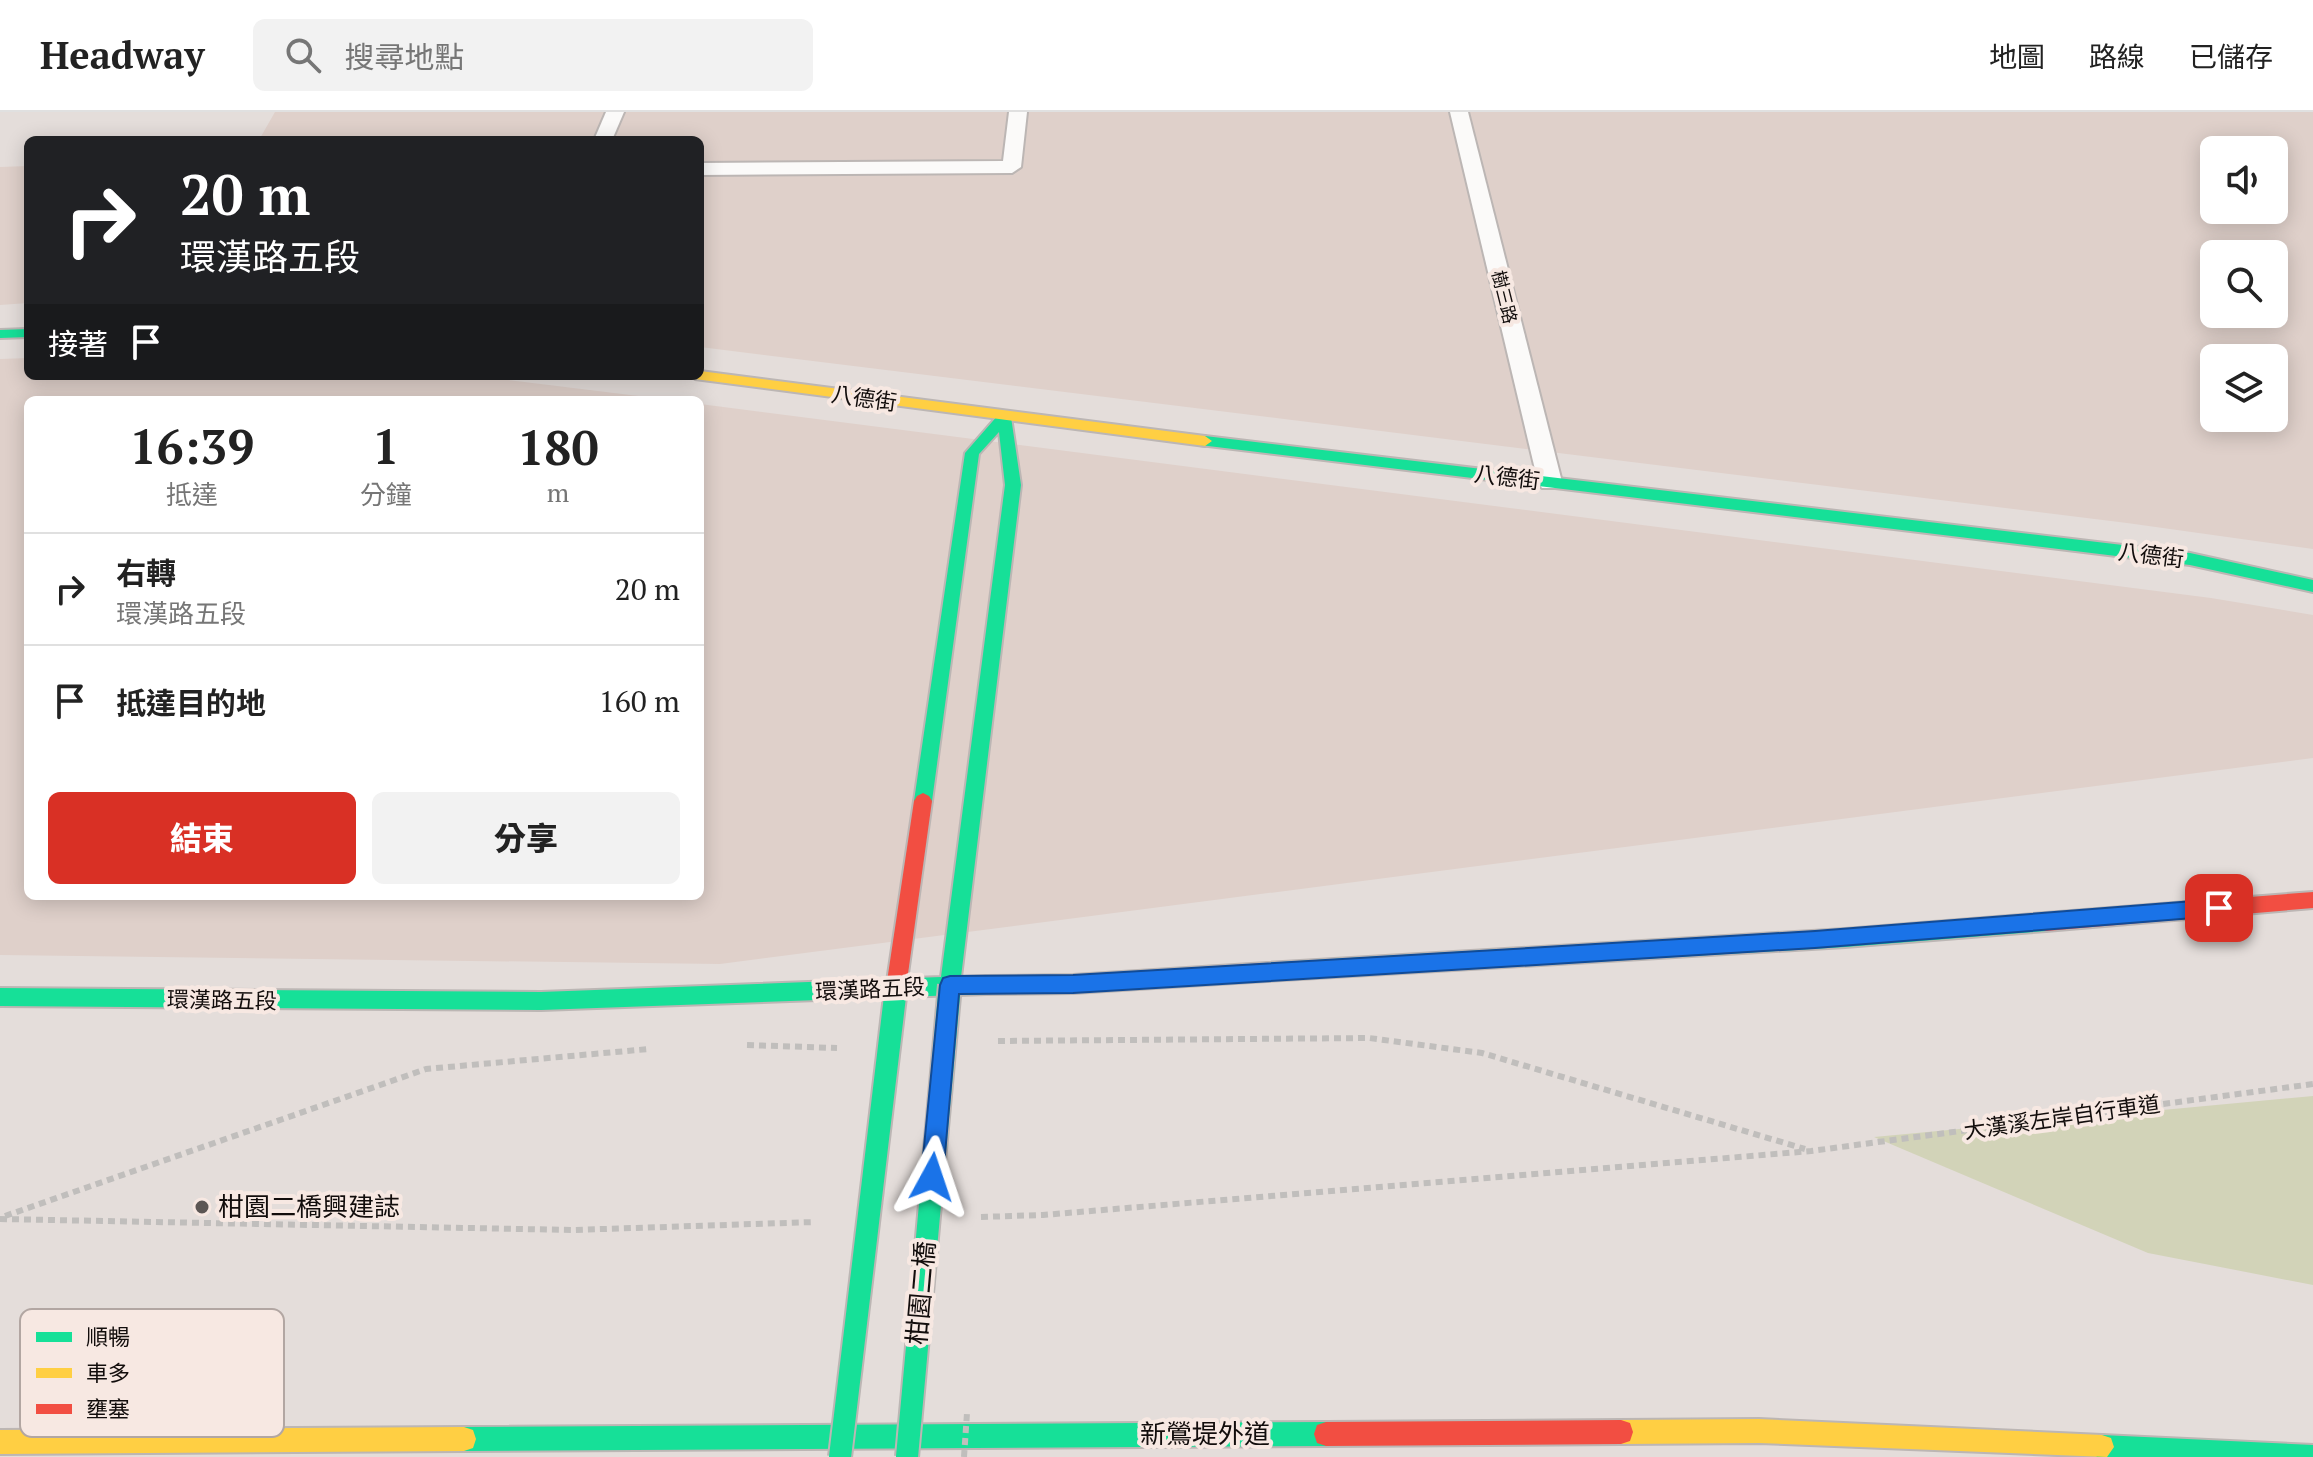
<!DOCTYPE html>
<html lang="zh-TW">
<meta charset="utf-8">
<style>
body{margin:0;font-family:"PT Serif","Noto Sans TC",serif;background:#f2f2f2;color:#222;height:100vh;display:flex;flex-direction:column;font-size:30px;white-space:nowrap}
*{box-sizing:border-box;margin:0}
p{font-size:26px;color:#767676}
.icon{flex:none;width:44px;height:44px;fill:none;stroke:currentColor;stroke-width:2;stroke-linecap:round;stroke-linejoin:round}
.map{position:relative;flex:1;overflow:hidden}
.panel{position:absolute;left:24px;top:284px;width:680px;height:504px;display:flex;flex-direction:column;background:#fff;border-radius:12px;box-shadow:0 4px 20px #0003}
.panel>*{flex:none}
.hud{position:absolute;left:24px;top:24px;width:680px;height:244px;border-radius:12px;box-shadow:0 4px 20px #0003;background:#202124;color:#fff;overflow:hidden}
.controls{position:absolute;left:2200px;top:24px;display:grid;gap:16px}
.controls a{display:grid;place-items:center;width:88px;height:88px;border-radius:12px;background:#fff;box-shadow:0 4px 20px #0003;font-size:40px}
.pin{position:absolute;display:grid;place-items:center;width:68px;height:68px;color:#fff;margin:-34px;border-radius:16px;box-shadow:0 4px 12px #0006}
.me{position:absolute;width:88px;margin:-44px;rotate:5deg;stroke-linejoin:round;filter:drop-shadow(0 0 6px #0008)}
.turn{display:flex;align-items:center;gap:28px;height:168px;padding:0 24px;font-size:36px}
.turn .icon{width:104px;height:104px;stroke-width:2.5}
.turn b{display:block;font-size:56px;line-height:68px}
.then{display:flex;align-items:center;height:76px;padding:0 24px;background:#0003;gap:16px;font-size:30px}
.eta{display:flex;justify-content:space-evenly;align-items:center;height:136px;text-align:center}
.eta b{font-size:48px;font-weight:800;line-height:56px}
.button{display:flex;gap:16px;margin-top:auto;padding:16px 24px}
.button a{flex:1;height:92px;border-radius:12px;background:#d93025;color:#fff;font-size:32px;font-weight:800;line-height:92px;text-align:center}
.button a+a{background:#f2f2f2;color:#222}
ul{padding:0;list-style:none}
li{display:flex;align-items:center;gap:24px;height:112px;padding:0 24px;border-top:2px solid #e0e0e0}
li div{flex:1}
li b{display:block;font-size:30px}
li em{font-style:normal}
header{display:flex;align-items:center;gap:48px;box-sizing:border-box;height:112px;padding:0 40px;background:#fff;border-bottom:2px solid #e0e0e0}
header strong{font-size:38px}
nav{display:flex;gap:44px;margin-inline-start:auto;font-size:28px}
.search{width:560px;height:72px;background:#f2f2f2;display:flex;align-items:center;gap:20px;box-sizing:border-box;padding:0 28px;border-radius:12px;color:#767676;font-size:30px}
.map>svg:first-child{display:block}
.built{fill:#dfd0ca;fill-rule:evenodd}
.green{fill:#d2d3b8}
.lines{fill:none;stroke-linecap:round;stroke-linejoin:round}
.lane-casing{stroke:#bcb6b4;stroke-width:4}
.fast-casing{stroke:#bcb6b4;stroke-width:4}
.slow-casing{stroke:#bcb6b4;stroke-width:4}
.jam-casing{stroke:#bcb6b4;stroke-width:4}
.path{stroke:#c0bebc;stroke-width:6;stroke-dasharray:7 5;stroke-linecap:butt}
.lane{fill:#fbfaf9;fill-rule:evenodd}
.fast{fill:#16e098;fill-rule:evenodd}
.slow{fill:#ffcf43;fill-rule:evenodd}
.jam{fill:#f24e42;fill-rule:evenodd}
.fast-bridge-casing{stroke:#bcb6b4;stroke-width:26;stroke-linecap:butt}
.path-bridge{stroke:#c0bebc;stroke-width:6;stroke-dasharray:7 5;stroke-linecap:butt}
.fast-bridge{stroke:#16e098;stroke-width:22}
.route{fill:#1a73e8;stroke:#114b97;stroke-width:2}
.poi-dot{fill:#5c5654;stroke:#f7e8e2;stroke-width:3}
.labels{text-anchor:middle;stroke-width:8;stroke-linejoin:round;paint-order:stroke}
.far-street-label{font-size:18px;fill:#120d0c;stroke:#f7e8e2}
.street-label{font-size:22px;fill:#120d0c;stroke:#f7e8e2}
.near-poi-label{font-size:26px;fill:#120d0c;stroke:#f7e8e2;text-anchor:start}
.near-street-label{font-size:26px;fill:#120d0c;stroke:#f7e8e2}
.key{fill:#f7e8e2;stroke:#b2a6a2;stroke-width:2}
.key-label{font-size:22px;fill:#120d0c}
</style>
<header>
<strong>Headway</strong>
<div class="search"><svg class="icon" aria-label="search" viewBox="0 0 24 24"><circle cx="10" cy="10" r="6"/><path d="M15 15l6 6"/></svg>搜尋地點</div>
<nav><a>地圖</a><a>路線</a><a>已儲存</a></nav>
</header>
<div class="map">
<svg width="2313" height="1345" viewBox="0 0 2313 1345">
<rect width="100%" height="100%" fill="#e4ddda"/>
<!-- built -->
<g class="built">
<path d="M275 0H2313V437L2127 411 700 235V28H259ZM2214 38H2274V98H2214ZM2214 142H2274V202H2214ZM2214 246H2274V306H2214Z"/>
<path d="M28 54V191L0 193V55Z"/>
<path d="M28 246V264H476L671 288H28V784H700V292L2211 486 2313 503V646L720 852 0 843V247Z"/>
</g>
<!-- green -->
<path class="green" d="M2313 984V1173L2148 1141 1874 1025Z"/>
<g class="lines">
<defs>
<g id="lane">
<path d="M606 0H624L612 28H594Z"/>
<path d="M1009 0H1027L1021 55 1012 61 700 63V51L1003 49Z"/>
<path d="M1450 0H1468L1562 370 1558 376H1542L1538 370Z"/>
</g>
<g id="fast">
<path d="M28 217V225L0 226V218Z"/>
<path d="M1004 300 1011 305 1021 373 961 865 986 864 993 867 996 873 993 879 986 882 541 898 0 894V876L541 880 941 865 1005 373 999 320 979 342 932 689 929 694H917L914 689 965 341 999 302Z"/>
<path d="M1205 324 2190 441 2313 468V480L2190 453 1200 333 1198 329Z"/>
<path d="M2046 801 2053 804 2056 810 2053 816 2046 819 1845 835 1267 869 1260 866 1257 860 1260 854 1267 851 1845 817Z"/>
<path d="M1326 1310 1335 1313 1338 1322 1335 1331 1326 1334 464 1339 455 1336 452 1327 455 1318 464 1315Z"/>
<path d="M2102 1323 2313 1333V1345H2097L2090 1335 2093 1326Z"/>
</g>
<g id="slow">
<path d="M700 259 1205 324 1212 329 1205 334 695 267 693 264H700Z"/>
<path d="M1759 1307 2102 1323 2111 1326 2114 1335 2107 1345 1759 1331 1621 1332 1612 1329 1609 1320 1612 1311 1621 1308Z"/>
<path d="M464 1315 473 1318 476 1327 473 1336 464 1339 0 1342V1318Z"/>
</g>
<g id="jam">
<path d="M923 681 929 684 932 689 906 876 903 882 896 885 889 882 886 876 914 689 917 684Z"/>
<path d="M2313 780V796L2046 819 2039 816 2036 810 2039 804 2046 801Z"/>
<path d="M1267 851 1274 854 1277 860 1274 866 1267 869 1073 881 986 882 979 879 976 873 979 867 986 864 1073 863Z"/>
<path d="M1621 1308 1630 1311 1633 1320 1630 1329 1621 1332 1326 1334 1317 1331 1314 1322 1317 1313 1326 1310Z"/>
</g>
</defs>
<!-- lane casing -->
<use href="#lane" class="lane-casing"/>
<!-- fast casing -->
<use href="#fast" class="fast-casing"/>
<!-- slow casing -->
<use href="#slow" class="slow-casing"/>
<!-- jam casing -->
<use href="#jam" class="jam-casing"/>
<!-- path -->
<g class="path">
<path d="M998 929 1369 926 1482 941 1805 1037"/>
<path d="M747 933 837 936"/>
<path d="M5 1104 426 957 649 937"/>
<path d="M981 1105 1043 1103 1811 1039 2313 972"/>
<path d="M0 1107 573 1118 815 1110"/>
</g>
<!-- lane -->
<use href="#lane" class="lane"/>
<!-- fast -->
<use href="#fast" class="fast"/>
<!-- slow -->
<use href="#slow" class="slow"/>
<!-- jam -->
<use href="#jam" class="jam"/>
<defs>
<g id="fast-bridge">
<path d="M840 1345 896 876"/>
<path d="M907 1345 950 873"/>
</g>
</defs>
<!-- fast-bridge casing -->
<use href="#fast-bridge" class="fast-bridge-casing"/>
<!-- path-bridge -->
<path class="path-bridge" d="M964 1345 967 1301"/>
<!-- fast-bridge -->
<use href="#fast-bridge" class="fast-bridge"/>
</g>
<!-- route -->
<path class="route" d="M2219 787 2226 790 2229 796 2226 802 2219 804 1815 836 1073 881 959 882 943 1065 940 1073 932 1076 924 1073 921 1065 940 873 943 866 950 864 1073 863 1815 819Z"/>
<!-- markers -->
<circle class="poi-dot" cx="202" cy="1095" r="8"/>
<g class="labels">
<!-- far-street labels -->
<g class="far-street-label">
<text transform="translate(1504 185) rotate(76)" y="6">樹三路</text>
</g>
<!-- street labels -->
<g class="street-label">
<text transform="translate(864 286) rotate(8)" y="8">八德街</text>
<text transform="translate(1507 365) rotate(7)" y="8">八德街</text>
<text transform="translate(2151 443) rotate(7)" y="8">八德街</text>
<text transform="translate(870 877) rotate(-3)" y="8">環漢路五段</text>
<text transform="translate(222 888) rotate(1)" y="8">環漢路五段</text>
<text transform="translate(2062 1005) rotate(-8)" y="8">大漢溪左岸自行車道</text>
</g>
<!-- near-poi labels -->
<g class="near-poi-label">
<text x="218" y="1104">柑園二橋興建誌</text>
</g>
<!-- near-street labels -->
<g class="near-street-label">
<text transform="translate(921 1181) rotate(-85)" y="9">柑園二橋</text>
<text x="1205" y="1331">新鶯堤外道</text>
</g>
</g>
<!-- legend -->
<rect x="20" y="1197" width="264" height="128" rx="12" class="key"/>
<rect x="36" y="1220" width="36" height="10" fill="#16e098"/>
<rect x="36" y="1256" width="36" height="10" fill="#ffcf43"/>
<rect x="36" y="1292" width="36" height="10" fill="#f24e42"/>
<g class="key-label">
<text x="86" y="1233">順暢</text>
<text x="86" y="1269">車多</text>
<text x="86" y="1305">壅塞</text>
</g>
</svg>
<div class="controls">
<a><svg class="icon" aria-label="sound" viewBox="0 0 24 24"><path d="M4 9h4l5-4v14l-5-4H4zM17 9q2 3 0 6"/></svg></a>
<a><svg class="icon" aria-label="search" viewBox="0 0 24 24"><circle cx="10" cy="10" r="6"/><path d="M15 15l6 6"/></svg></a>
<a><svg class="icon" aria-label="layers" viewBox="0 0 24 24"><path d="M12 4l9 5-9 5-9-5zM3 14l9 5 9-5"/></svg></a>
</div>
<div class="pin" style="left:2219px;top:796px;background:#d93025"><svg class="icon" aria-label="arrive" viewBox="0 0 24 24"><path d="M6 21V4h12l-3 4 3 4H6"/></svg></div>
<svg class="me" style="left:932px;top:1065px" viewBox="-20 -20 40 40"><path d="M0-17L14 15 0 8-14 15z" fill="#1a73e8" stroke="#fff" stroke-width="4"/></svg>
<div class="hud">
<div class="turn"><svg class="icon" aria-label="right" viewBox="0 0 24 24"><path d="M7 20v-9h11M14 6l5 5-5 5"/></svg><div><b>20 m</b>環漢路五段</div></div>
<div class="then">接著<svg class="icon" aria-label="arrive" viewBox="0 0 24 24"><path d="M6 21V4h12l-3 4 3 4H6"/></svg></div>
</div>
<section class="panel">
<div class="eta">
<div><b>16:39</b><p>抵達</p></div>
<div><b>1</b><p>分鐘</p></div>
<div><b>180</b><p>m</p></div>
</div>
<ul>
<li><svg class="icon" aria-label="right" viewBox="0 0 24 24"><path d="M7 20v-9h11M14 6l5 5-5 5"/></svg><div><b>右轉</b><p>環漢路五段</p></div><em>20 m</em></li>
<li><svg class="icon" aria-label="arrive" viewBox="0 0 24 24"><path d="M6 21V4h12l-3 4 3 4H6"/></svg><div><b>抵達目的地</b></div><em>160 m</em></li>
</ul>
<div class="button"><a>結束</a><a>分享</a></div>
</section>
</div>
